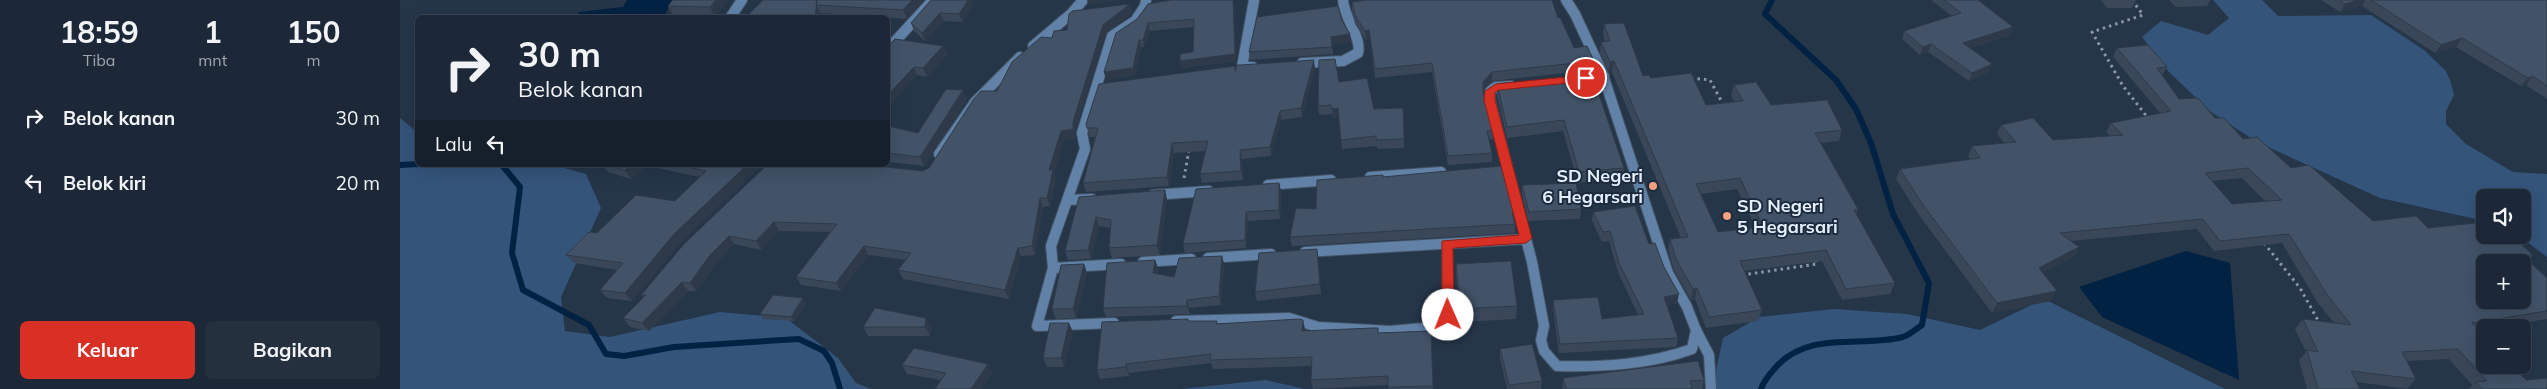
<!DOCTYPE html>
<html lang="id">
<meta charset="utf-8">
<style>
body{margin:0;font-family:Mulish,sans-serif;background:#25303f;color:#f1f3f6;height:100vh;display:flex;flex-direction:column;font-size:19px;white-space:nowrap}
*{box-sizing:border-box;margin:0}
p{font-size:16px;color:#a0a6ad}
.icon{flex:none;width:28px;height:28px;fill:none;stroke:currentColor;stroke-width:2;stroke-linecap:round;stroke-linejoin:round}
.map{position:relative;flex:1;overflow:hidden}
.side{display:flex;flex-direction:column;background:#1c2837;width:400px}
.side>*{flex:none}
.top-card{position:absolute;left:15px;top:15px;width:475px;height:152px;border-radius:8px;box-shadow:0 5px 20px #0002,0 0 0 1px #3a4452;background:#1c2837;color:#f1f3f6;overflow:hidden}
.buttons{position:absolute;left:2076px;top:189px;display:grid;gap:10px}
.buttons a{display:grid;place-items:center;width:55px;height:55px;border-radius:8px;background:#1c2837;box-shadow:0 5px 20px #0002,0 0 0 1px #3a4452;font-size:25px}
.pin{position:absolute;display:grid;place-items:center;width:42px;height:42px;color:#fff;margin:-21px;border:2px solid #fff;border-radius:50%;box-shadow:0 1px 5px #0007}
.me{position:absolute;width:55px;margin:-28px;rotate:359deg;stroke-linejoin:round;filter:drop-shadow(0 0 4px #0008)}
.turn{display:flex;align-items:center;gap:18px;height:105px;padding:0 20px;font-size:22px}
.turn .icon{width:65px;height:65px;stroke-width:2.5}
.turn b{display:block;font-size:35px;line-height:42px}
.then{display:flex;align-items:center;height:48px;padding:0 20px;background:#0003;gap:10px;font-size:19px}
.eta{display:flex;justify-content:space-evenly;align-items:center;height:85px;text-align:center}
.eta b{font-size:30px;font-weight:700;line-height:35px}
.primary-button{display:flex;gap:10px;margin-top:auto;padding:10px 20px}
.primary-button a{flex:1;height:58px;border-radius:8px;background:#d93025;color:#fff;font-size:20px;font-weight:700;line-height:58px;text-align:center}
.primary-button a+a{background:#25303f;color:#f1f3f6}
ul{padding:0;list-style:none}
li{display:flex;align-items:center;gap:15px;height:65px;padding:0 20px}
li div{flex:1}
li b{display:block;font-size:19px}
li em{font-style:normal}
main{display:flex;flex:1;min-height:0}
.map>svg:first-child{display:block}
.green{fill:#34547a}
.water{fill:#022243}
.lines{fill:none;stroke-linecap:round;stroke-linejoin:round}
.stream{stroke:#022243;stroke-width:6}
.street-casing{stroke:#445466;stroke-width:12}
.path{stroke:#8997a6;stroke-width:3;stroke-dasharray:2.5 4;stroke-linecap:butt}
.street{stroke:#6181a7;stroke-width:10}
.wall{fill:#394759;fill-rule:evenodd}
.shaded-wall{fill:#2e3a49}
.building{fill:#425368;stroke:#2e3a49;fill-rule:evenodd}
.route{fill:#d93025;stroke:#8d1f18}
.poi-dot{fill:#f2a07f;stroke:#1c2b3e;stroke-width:2}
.labels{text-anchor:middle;stroke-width:4;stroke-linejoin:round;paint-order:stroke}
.poi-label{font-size:18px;font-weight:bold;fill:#e5f0fc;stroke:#1c2b3e;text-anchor:end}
</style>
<main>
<section class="side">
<div class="eta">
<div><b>18:59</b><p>Tiba</p></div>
<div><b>1</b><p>mnt</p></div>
<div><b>150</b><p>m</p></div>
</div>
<ul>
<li><svg class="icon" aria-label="right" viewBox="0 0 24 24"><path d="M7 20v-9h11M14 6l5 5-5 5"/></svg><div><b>Belok kanan</b></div><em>30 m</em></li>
<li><svg class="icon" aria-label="left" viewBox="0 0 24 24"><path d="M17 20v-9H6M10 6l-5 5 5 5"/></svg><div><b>Belok kiri</b></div><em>20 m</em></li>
</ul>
<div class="primary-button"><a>Keluar</a><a>Bagikan</a></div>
</section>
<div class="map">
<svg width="2147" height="389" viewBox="0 0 2147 389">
<rect width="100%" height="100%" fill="#253649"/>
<!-- green -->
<g class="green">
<path d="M1813 0H1862L1878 16 1971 15 2024 50 2046 71 2051 83 2054 95 2046 111V124L2066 144 2113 172 2147 174V257L2118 235H2122V198H2085V221L1980 198 1857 142 1811 112 1769 72 1742 37 1761 21 1808 35 1829 18Z"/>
<path d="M0 118 17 132 18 165H153L186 174 201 208 161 297 165 331 210 337 320 312 386 318 438 358 456 383 471 389H0Z"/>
<path d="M1644 299 1825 389H1312L1323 338 1359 317 1434 309 1507 314 1580 330Z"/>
<path d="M866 380 905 389H781Z"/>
</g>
<!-- water -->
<g class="water">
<path d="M227 0H272L264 17 176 18 179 12 223 7Z"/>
<path d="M1786 251 1830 263 1839 380 1702 317 1679 287Z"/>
</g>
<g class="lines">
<!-- stream -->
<g class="stream">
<path d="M0 165 18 164"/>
<path d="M102 165 120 187 112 253 123 290 189 325 206 354 224 356 274 347 399 339 424 351 432 363 440 389"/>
<path d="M1361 389C1364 380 1370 374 1376 367 1409 330 1460 348 1503 337 1509 335 1516 329 1522 325L1529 283 1493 214 1471 143 1456 109 1436 80 1365 14 1372 0"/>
</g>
<defs>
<g id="street">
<path d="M330 18 342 0"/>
<path d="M633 46 672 13 683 0"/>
<path d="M488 49 533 0"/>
<path d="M902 63 943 61 958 53C962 37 944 19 943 0"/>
<path d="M853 67H842L854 0"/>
<path d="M1180 79 1204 76"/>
<path d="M1111 86 1096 87 1090 91V100L1132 262 1144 326 1141 340 1144 351 1157 366C1203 367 1248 365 1292 349L1296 330 1287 307 1268 273 1202 72 1175 14 1166 0"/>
<path d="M539 154 575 102 620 57"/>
<path d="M970 177 1041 172"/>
<path d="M868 185 931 180"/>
<path d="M753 195 809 191"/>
<path d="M668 200 692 199"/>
<path d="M905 252 1126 239"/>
<path d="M808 258 871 254"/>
<path d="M743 262 791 259"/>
<path d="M653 268 651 246 685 149 682 133 712 36 735 21 745 6 746 0"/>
<path d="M776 321 889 318 918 327 990 331 1046 326 1048 315 1047 244"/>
<path d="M714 323 637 326 653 268 721 264"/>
<path d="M1296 330 1309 355 1311 389"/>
</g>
</defs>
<!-- street casing -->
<use href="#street" class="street-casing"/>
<!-- path -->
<g class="path">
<path d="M1732 0 1743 15 1692 32 1723 86 1748 118"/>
<path d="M1291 78 1310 80 1324 106"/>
<path d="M784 178 789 150"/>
<path d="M1864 243 1900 288 1920 324"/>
<path d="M1342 275 1417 264 1415 260"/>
</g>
<!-- street -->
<use href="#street" class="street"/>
</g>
<!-- wall -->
<g class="wall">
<path d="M273 0H328L315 16 273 15 268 6Z"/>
<path d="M363 0H522V1L507 19 420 13V18H345Z"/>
<path d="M531 0H571L573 5 562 22 544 21 525 41 514 31 511 23Z"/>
<path d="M771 0H834L836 61 782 68 780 61 793 52 794 27 750 31 744 47H741L735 75 706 79 704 72Z"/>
<path d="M1531 0H1578L1613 27 1610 35 1570 48 1592 64 1589 72 1569 81 1528 52 1520 55 1502 39 1504 31 1552 16Z"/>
<path d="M1701 0H1736L1732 8H1707Z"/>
<path d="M1769 0H1810L1807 6 1776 7Z"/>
<path d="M1921 0H2147V99L2126 85 2121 86 2056 47 2035 53 1962 6 1940 12Z"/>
<path d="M952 2 1158 18 1174 48 1194 61 1193 70 1092 81 1083 91 1093 130V139L1089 140 1092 153V162L1048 165 1032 72 975 78 970 39 966 40 955 24 952 11Z"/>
<path d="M730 4 732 13 705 34 675 131 676 138 664 140 654 173 656 178 650 206 643 207 635 255 621 256 609 299 503 279 498 270 506 260 468 255 441 291 401 285 396 277 430 232 379 231 361 250 334 244 316 264 296 291H288L249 331 230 327 223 318 244 298 241 295 367 165 522 171 529 168 597 91 652 38 667 30Z"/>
<path d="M942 21 951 42 932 44 933 54 850 60 849 52Z"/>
<path d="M1204 24 1243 76 1251 78 1306 105 1335 102 1331 96 1334 85 1371 105 1442 130 1439 141 1420 143 1458 209 1456 214 1495 283 1490 294 1442 300 1422 261 1344 271 1362 310 1358 321 1306 328 1295 299 1291 300 1274 270 1268 250 1270 239 1281 238 1212 72 1209 73 1200 53 1201 42H1205L1203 35ZM1337 189 1356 228 1318 232 1301 194Z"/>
<path d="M488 46H543L547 55 527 77 517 75Z"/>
<path d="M1717 48 1767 67 1762 75 1779 99 1815 118 1843 139 1891 168 1973 221 2028 228 2133 255 2128 260 2147 278V319L2094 328H2085V329L2078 330 2126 380 2147 389H2069L2072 385 2049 359 2007 361 2016 379 2007 389 1957 382 1960 389H1907L1899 360 1906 352 1895 329 1903 319 1934 323 1918 303 1882 243 1814 251 1797 229 1671 241 1679 247 1674 257 1643 273 1651 301 1592 313 1519 215 1496 179 1500 169 1571 160 1568 156 1572 146 1604 143 1597 134 1601 125 1653 140 1710 136 1706 132 1711 123 1760 113 1713 57ZM1842 178 1866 202 1832 204 1812 181Z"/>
<path d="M915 69 902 117 881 120 871 156 842 159 843 180 802 183 800 174 805 151 774 153 769 186 686 192 683 183 695 137H690L687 128 836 70Z"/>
<path d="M1192 74 1224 168 1223 179 1178 183 1163 131 1107 138 1097 95V84Z"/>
<path d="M939 82 974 109 1003 108 1004 148 977 149V146L942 149 939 117 933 118 932 114 919 115 918 106Z"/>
<path d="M567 99 524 166 488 162V126L518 133Z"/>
<path d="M203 165H361L280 243 232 301 207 298 200 290 217 270 174 263 166 255 197 233 275 201 300 177 247 166 231 179 208 172Z"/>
<path d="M983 177 1115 213V233L892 246 890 237 916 209Z"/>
<path d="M879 183 881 191 880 219 848 221 846 248 785 253 783 244Z"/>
<path d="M1122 185 1181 209 1180 219 1128 221 1122 195Z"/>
<path d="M765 190 767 200 760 255 712 258 709 248 711 228 699 226 691 259 668 260 665 251 679 197Z"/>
<path d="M1193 212 1249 244 1264 267 1277 303 1267 305 1278 338 1276 347 1159 353 1153 309V300L1202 319 1238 315 1218 272 1209 241 1202 242 1192 221Z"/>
<path d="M917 249 921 294 857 301 855 292Z"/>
<path d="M822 256 824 264 821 305 789 308 790 314 706 317 703 308 755 260 758 268 757 274 774 277Z"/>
<path d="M684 264 687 273 676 318 656 319 652 309Z"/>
<path d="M1056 264 1117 306 1116 319 1060 322 1056 276Z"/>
<path d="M406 303 394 321 363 319 360 314Z"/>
<path d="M526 318 531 327 530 336H468L463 327Z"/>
<path d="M788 319 789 321 905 329V331L979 333 1031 331 1033 389H988V385L913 389 911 380 912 366 813 369 811 363 729 373V376L700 379 697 370Z"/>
<path d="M673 332 664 367H647L643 358Z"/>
<path d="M1100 349 1142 381 1141 389H1107L1100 358Z"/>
<path d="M588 364 592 373 582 389H535L541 380 507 374 502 365Z"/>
<path d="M1163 378 1304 380 1302 389H1162Z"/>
</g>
<!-- shaded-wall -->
<g class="shaded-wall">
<path d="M316 0H328L315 16 310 7Z"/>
<path d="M512 0H522V1L507 19 503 10Z"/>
<path d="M568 0H571L573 5 562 22 559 14Z"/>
<path d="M687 0H724L688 4Z"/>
<path d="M833 0 834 1 836 61 782 68 780 61 835 54Z"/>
<path d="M1958 0H1965L1962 6 1940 12 1945 4Z"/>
<path d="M730 4 732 13 705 34 675 131 676 138 664 140 654 173 656 178 650 206 647 198 649 170 661 131 703 25Z"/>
<path d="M416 5 420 13V18H415Z"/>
<path d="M540 13 544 21 525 41 522 33Z"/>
<path d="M748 23 750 31 744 47 743 40Z"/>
<path d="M1613 27 1610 35 1560 51 1563 43Z"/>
<path d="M969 30 970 39 966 40 965 31Z"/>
<path d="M950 34 951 42 932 45 931 37Z"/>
<path d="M2062 38 2056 47 2035 53 2041 45Z"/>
<path d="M739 40 741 47 735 75 706 79 704 72Z"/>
<path d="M1531 44 1528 52 1520 55 1523 47Z"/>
<path d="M543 46 547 55 527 77 523 68Z"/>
<path d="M914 60 915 69 902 117 901 108Z"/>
<path d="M1214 61 1212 72 1209 73 1210 62Z"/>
<path d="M1592 64 1589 72 1569 81 1572 73Z"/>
<path d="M514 67 517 75 488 108V95Z"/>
<path d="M1092 72V81L1083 91V82Z"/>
<path d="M2133 76 2126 85 2121 86 2128 78Z"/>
<path d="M563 90 567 99 524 166 520 157Z"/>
<path d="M938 108 939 117 933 118 932 109Z"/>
<path d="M880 111 881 120 871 156 870 147Z"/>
<path d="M772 143 774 153 769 186 767 177Z"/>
<path d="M840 150 842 159 843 180 841 171Z"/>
<path d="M231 165H246L247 166 231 179 225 170Z"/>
<path d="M347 165H361L280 243 232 301 225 293 274 234Z"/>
<path d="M879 183 881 191 880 219 879 210Z"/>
<path d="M765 190 767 200 760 255 757 245Z"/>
<path d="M640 198 643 207 635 255 632 246Z"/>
<path d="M846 212 848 221 846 248 845 240Z"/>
<path d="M696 217 699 226 691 259 688 250Z"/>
<path d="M374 222 379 231 361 250 356 241Z"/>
<path d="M329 236 334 244 316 264 296 291 290 283 310 255Z"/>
<path d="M464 246 468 255 441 291 436 283Z"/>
<path d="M1679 247 1674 257 1634 278 1639 268Z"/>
<path d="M618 248 621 256 609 299 605 290Z"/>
<path d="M822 256 824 264 821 305 819 296Z"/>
<path d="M755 260 758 268 756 282 753 273Z"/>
<path d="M684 264 687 273 676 318 673 309Z"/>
<path d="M282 282 288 291 249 331 242 323Z"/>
<path d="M1297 288 1295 299 1291 300 1293 289Z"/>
<path d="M1657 291 1651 301 1592 313 1597 303Z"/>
<path d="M1279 294 1277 303 1263 306 1264 297Z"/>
<path d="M403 298 406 303 394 321 391 317Z"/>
<path d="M787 300 789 308 790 314 787 306Z"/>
<path d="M526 318 531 327 530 336 525 327Z"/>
<path d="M903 320 905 329 904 340 902 331Z"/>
<path d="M669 323 673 332 664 367 661 358Z"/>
<path d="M588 364 592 373 582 389H571Z"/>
<path d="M726 364 729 373V376L726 367Z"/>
</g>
<!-- building -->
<g class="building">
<path d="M273 0H316L310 7 268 6Z"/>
<path d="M363 0H512L503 10 416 5 417 0 415 18H345Z"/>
<path d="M531 0H568L559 14 540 13 522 33 511 23Z"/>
<path d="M771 0H833L835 54 780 61V54L793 52 794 19 748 23 743 40H739L733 68 704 72 716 33 737 19 748 4Z"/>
<path d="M966 0H1152L1158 18 1160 17 1174 48 1187 46 1194 61 1092 72 1083 82V92L1093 130 1087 131 1092 153 1048 156 1032 63 975 69 969 30 965 31 955 15 952 2Z"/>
<path d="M1544 0H1578L1613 27 1563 43 1592 64 1572 73 1531 44 1523 47 1504 31 1561 13Z"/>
<path d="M1939 0H1958L1945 4Z"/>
<path d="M1971 0H2147V86L2133 76 2128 78 2062 38 2041 45Z"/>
<path d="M730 4 703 25 673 122V129L661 131 649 170H653L647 198H640L632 246 618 248 605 290 498 270 511 253 464 246 436 283 396 277 437 224 374 222 356 241 329 236 310 255 290 283 282 282 242 323 223 318 246 295H241L284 244 367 165H468L522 171 529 168 573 100 581 91H597L612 62 641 37 652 38 654 31 667 30 669 14 672 11Z"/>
<path d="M938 6 942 21 950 34 931 37 932 47 849 52 857 17Z"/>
<path d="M1224 23 1243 76 1249 75 1251 78 1291 73 1306 105 1343 101 1334 85 1356 82 1371 105 1427 100 1442 130 1415 133 1458 209 1454 210 1495 283 1446 289 1426 250 1340 261 1362 310 1309 317 1297 288 1293 289 1276 259 1270 239 1288 237 1214 61 1210 62 1201 42 1210 41 1204 24ZM1340 178 1363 227 1318 232 1296 184Z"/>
<path d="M495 39 543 46 523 68 514 67 488 95V46Z"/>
<path d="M1748 45 1767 67 1757 68 1779 99 1798 98 1815 118H1824L1843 139 1857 137 1891 168 1909 165 1973 221 2016 216 2028 228 2085 222V235H2111L2133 255 2123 256 2147 278V311L2072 323 2085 337V365H2111L2126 380 2147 378V389H2082L2076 382 2087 381 2058 349 2002 352 2016 379 1951 371 1960 389H1918L1907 350 1918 352 1903 319 1951 325 1926 293 1889 234 1820 241 1803 219 1660 233 1679 247 1639 268 1657 291 1597 303 1523 205 1500 169 1580 158 1572 146 1616 142 1601 125 1633 118 1653 140 1723 135 1711 123 1771 111 1717 48ZM1848 168 1882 200 1832 204 1805 173ZM2085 262H2122V300H2085Z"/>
<path d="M935 59 939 82 967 78 974 109 1003 108 1004 139 976 140V136L941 140 938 108 932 109 931 105 918 106 919 60Z"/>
<path d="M914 60 901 108 880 111 870 147 840 150 841 171 800 174 808 141 772 143 767 177 683 183 698 128H687L686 124 699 84 835 66V71L837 65H841Z"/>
<path d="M1192 74 1224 168 1179 172 1164 120 1107 127 1097 84Z"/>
<path d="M546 89 563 90 520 157 488 153V126L518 133Z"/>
<path d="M207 165H231L225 170Z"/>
<path d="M278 165H347L274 234 225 293 200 290 223 263 166 255 189 232 197 233 236 195 275 201 306 171Z"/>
<path d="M1101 166 1115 213H1112L1115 224 890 237 896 208 916 209 917 180 983 175V177Z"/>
<path d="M879 183V210L846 212 845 240 783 244 796 189Z"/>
<path d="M1176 183 1181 209 1129 212 1122 185Z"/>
<path d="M765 190 757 245 709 248 711 220 696 217 688 250 665 251 679 197Z"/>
<path d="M1235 206 1249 244 1255 243 1264 267 1279 294 1264 297 1278 338 1160 344 1153 300 1198 297 1202 319 1244 314 1219 263 1210 231 1203 232 1193 212Z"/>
<path d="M917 249 920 284 855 292 859 253Z"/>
<path d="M822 256 819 296 787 300V306L703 308 707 263 755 260 753 273 774 277 779 258Z"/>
<path d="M1111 261 1117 306 1060 309 1056 264Z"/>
<path d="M684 264 673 309H652L661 265Z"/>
<path d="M373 295 403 298 391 317 360 314Z"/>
<path d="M475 308 526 318 525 327H463Z"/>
<path d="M788 319V321H817L816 324 899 319 903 320 902 331 973 328H978V333L1031 331 1033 386 988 387V376L911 380 912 357 810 360 811 354 726 364V367L697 370 702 322Z"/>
<path d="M650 323H669L661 358H643Z"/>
<path d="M1132 344 1142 381 1109 385 1100 349Z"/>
<path d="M514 348 588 364 571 389H535L546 373 502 365Z"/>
<path d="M1298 361 1304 380 1290 381 1292 389H1166L1163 378Z"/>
</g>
<!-- route -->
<path class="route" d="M1186 75 1191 78 1189 81 1099 90 1095 92V100L1132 238 1126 243 1053 248 1054 315 1052 319H1043L1042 315V241L1119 235 1084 100 1085 91 1096 84Z"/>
<!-- markers -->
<g class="poi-dot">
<circle cx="1253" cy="186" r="5"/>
<circle cx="1327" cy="216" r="5"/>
</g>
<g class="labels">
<!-- poi labels -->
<g class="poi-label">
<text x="1243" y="182">SD Negeri<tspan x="1243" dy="21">6 Hegarsari</tspan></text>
<text x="1337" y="212" text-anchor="start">SD Negeri<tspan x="1337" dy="21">5 Hegarsari</tspan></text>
</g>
</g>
</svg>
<div class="buttons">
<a><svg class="icon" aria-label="sound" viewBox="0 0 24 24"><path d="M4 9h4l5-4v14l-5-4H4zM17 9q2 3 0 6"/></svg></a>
<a>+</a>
<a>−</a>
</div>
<div class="pin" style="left:1186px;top:78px;background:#d93025"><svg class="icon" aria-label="arrive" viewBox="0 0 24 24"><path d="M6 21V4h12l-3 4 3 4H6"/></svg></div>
<svg class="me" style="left:1048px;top:315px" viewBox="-20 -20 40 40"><circle r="19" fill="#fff"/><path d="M0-13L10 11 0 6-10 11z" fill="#d93025"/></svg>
<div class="top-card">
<div class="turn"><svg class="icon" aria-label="right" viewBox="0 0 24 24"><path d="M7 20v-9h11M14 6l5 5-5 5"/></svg><div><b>30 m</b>Belok kanan</div></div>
<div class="then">Lalu<svg class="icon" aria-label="left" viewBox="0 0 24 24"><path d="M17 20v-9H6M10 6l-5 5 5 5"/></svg></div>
</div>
</div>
</main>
